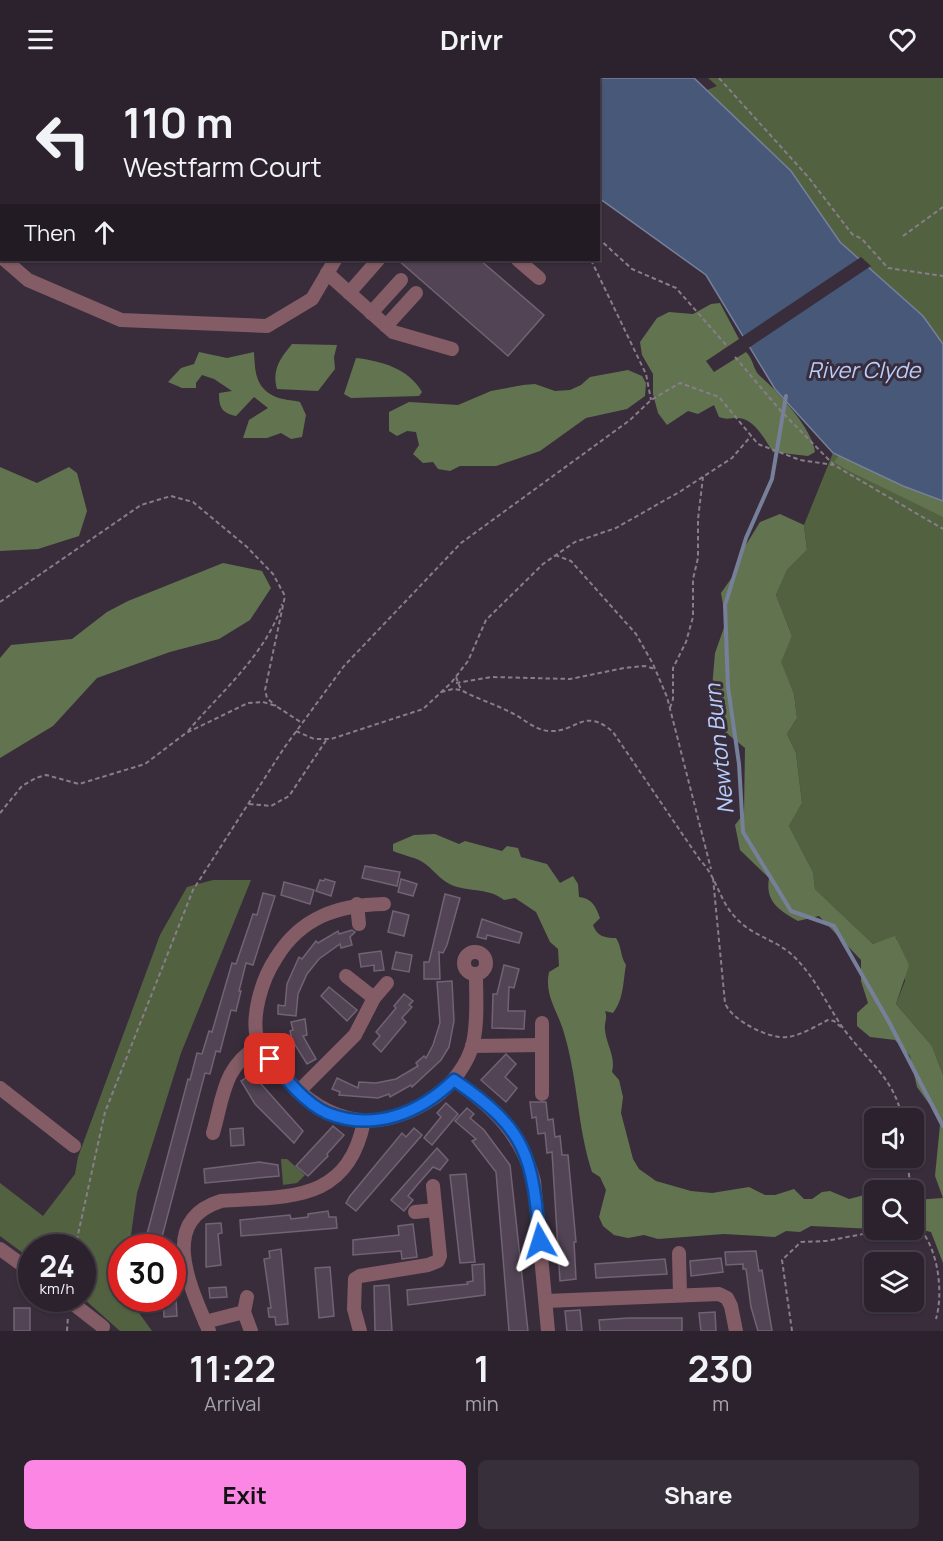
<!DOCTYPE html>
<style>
body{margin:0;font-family:Manrope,sans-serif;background:#372f39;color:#f1f3f6;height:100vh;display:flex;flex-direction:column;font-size:22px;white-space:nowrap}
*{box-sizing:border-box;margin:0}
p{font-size:20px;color:#a6a4aa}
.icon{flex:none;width:33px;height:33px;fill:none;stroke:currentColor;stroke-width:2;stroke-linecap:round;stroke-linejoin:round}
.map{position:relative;height:1253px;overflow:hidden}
.panel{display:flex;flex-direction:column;background:#2b222d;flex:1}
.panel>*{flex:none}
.top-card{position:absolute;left:0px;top:0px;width:600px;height:183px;box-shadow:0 2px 4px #0004,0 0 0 2px #473f49;background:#2b222d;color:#f1f3f6;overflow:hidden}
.controls{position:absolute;left:864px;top:1030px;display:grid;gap:12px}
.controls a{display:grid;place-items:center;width:60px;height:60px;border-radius:9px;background:#2b222d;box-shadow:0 2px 4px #0004,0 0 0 2px #473f49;font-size:30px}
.speed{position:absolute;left:18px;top:1156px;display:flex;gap:12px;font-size:30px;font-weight:700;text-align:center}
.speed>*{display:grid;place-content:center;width:78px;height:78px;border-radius:50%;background:#2b222d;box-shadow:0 2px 4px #0004,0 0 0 2px #473f49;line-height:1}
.speed small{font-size:15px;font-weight:400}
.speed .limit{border:9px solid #d22;background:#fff;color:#111}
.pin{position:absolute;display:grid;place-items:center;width:51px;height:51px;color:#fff;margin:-26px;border-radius:12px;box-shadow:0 3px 9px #0006}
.me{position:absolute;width:66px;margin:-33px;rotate:354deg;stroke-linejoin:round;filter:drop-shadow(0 0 4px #0008)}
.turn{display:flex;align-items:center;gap:21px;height:126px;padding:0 24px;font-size:27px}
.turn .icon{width:78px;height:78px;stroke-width:2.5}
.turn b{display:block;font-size:42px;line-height:51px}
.then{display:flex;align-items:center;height:57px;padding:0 24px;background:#0003;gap:12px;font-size:22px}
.eta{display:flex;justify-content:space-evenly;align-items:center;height:102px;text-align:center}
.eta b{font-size:36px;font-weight:700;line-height:42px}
.button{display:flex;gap:12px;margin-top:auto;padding:12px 24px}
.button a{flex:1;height:69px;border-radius:9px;background:#fc86e4;color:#111;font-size:24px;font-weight:700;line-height:69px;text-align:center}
.button a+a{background:#372f39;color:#f1f3f6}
header{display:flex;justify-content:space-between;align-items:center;height:78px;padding:0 24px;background:#2b222d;font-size:27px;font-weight:700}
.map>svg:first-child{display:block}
.green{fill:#526240}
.forest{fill:#62744f}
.water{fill:#475879;stroke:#77809a;stroke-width:1.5}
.pier{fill:#392d3c}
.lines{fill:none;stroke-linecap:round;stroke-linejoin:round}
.stream{stroke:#77809a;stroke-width:4}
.building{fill:#524455;stroke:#716274;stroke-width:1.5}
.path{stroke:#887d8a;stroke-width:2;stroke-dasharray:4.5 3;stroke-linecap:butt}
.minor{stroke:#845c65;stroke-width:14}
.minor-bridge{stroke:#845c65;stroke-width:14}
.route-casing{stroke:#114b97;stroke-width:15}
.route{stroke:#1a73e8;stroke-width:10}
.labels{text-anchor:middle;stroke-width:6;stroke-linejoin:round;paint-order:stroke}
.water-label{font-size:22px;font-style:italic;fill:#b8cffe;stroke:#392d3c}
</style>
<header><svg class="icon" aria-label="menu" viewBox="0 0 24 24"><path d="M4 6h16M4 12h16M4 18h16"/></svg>Drivr<svg class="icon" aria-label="heart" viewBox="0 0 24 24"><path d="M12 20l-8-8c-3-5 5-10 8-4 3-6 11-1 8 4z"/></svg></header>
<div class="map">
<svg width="943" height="1253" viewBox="0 0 943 1253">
<rect width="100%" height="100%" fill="#392d3c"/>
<!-- green -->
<g class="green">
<path d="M708 0H943V266L923 238 840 164 791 93 707 12 717 8Z"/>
<path d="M833 375 903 408 943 423V997L932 968 896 926 905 903 896 859 873 866 815 811 813 794 789 748 802 725 796 675 787 656 797 640 794 616 780 584 792 558 776 517 787 492 807 472 804 447Z"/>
<path d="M213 802H251L181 975 137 1115 129 1170H122V1221H129L152 1253H120L83 1220 82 1170H32L31 1181 0 1158V1105L43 1138 75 1096 78 1079 160 857 187 809Z"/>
<path d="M281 1081H287L305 1097 297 1105 283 1107Z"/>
</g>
<!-- forest -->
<g class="forest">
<path d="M720 225 739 261 706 283 714 294 746 274C754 282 753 292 760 298 778 314 812 350 815 374L808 378 773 374C765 362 754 340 738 340 730 340 727 342 719 339L714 327 698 336 688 333 667 347 658 335 653 316V296L642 277 640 264 657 240 669 234 693 236 711 226Z"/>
<path d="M292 266 337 267 334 279 335 291 318 313 277 311C272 291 280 281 292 266Z"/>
<path d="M199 274 227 280 254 274C255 293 255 310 276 319 283 322 292 322 300 324L306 337 302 359 291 361 281 355 267 360H243L249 342 268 330 254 319 236 338C222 335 219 330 219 315L232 313 214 301 202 297 196 305V310H182L168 304 181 290 194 286Z"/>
<path d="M356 280C381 283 408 290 422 314L419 318 351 320 344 316Z"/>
<path d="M628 292 642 298 646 305 645 318 627 331 586 340 540 373 496 388H460L450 393 438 391 433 384 423 385 413 376 419 367 416 354 407 353 397 358 389 353V334L409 324 458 327 491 313 523 307 535 306 555 313 570 312 581 307 590 299Z"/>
<path d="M839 377 903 408 943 423V439L845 391 834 384Z"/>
<path d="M0 389 37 405 69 389 77 395 87 433 79 458 38 471 0 473Z"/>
<path d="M780 436 804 447 807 472 787 492 776 517 792 558 781 584 794 616 797 640 787 656 796 675 802 725 789 748 813 794 815 811 873 866 895 858 909 887 896 926 932 968 943 997V1120L935 1098 940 1047 930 1027 917 1009 910 978 895 962 870 959 857 948V935L868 925 861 903V882L819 838 798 843C779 832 765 824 769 800L740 772 735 747 744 735 745 670 725 654 714 627 712 610 715 575 726 544 721 515 733 498 744 470 760 444Z"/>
<path d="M223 485 262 493 271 510 250 542 219 561 170 574 97 600 53 648 0 680V580L11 567 72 561 107 534 128 523Z"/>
<path d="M435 756 459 766 465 763 502 773 507 768 518 770 521 779 547 786 560 805 573 798 578 806 579 819C592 820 596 829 600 840L593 847C597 858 604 860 616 860 622 869 620 878 626 887 623 903 624 921 613 935L605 933C608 941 604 944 605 952 606 966 616 978 612 994L619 1002 623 1019 621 1035 633 1081 639 1091 656 1103 691 1113 712 1115 749 1109 765 1117H775L794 1111 804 1121H812L822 1114 830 1113 849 1121 872 1115 874 1151 811 1148 800 1154 786 1153 775 1159 724 1156 658 1161 644 1157 628 1160 614 1157 603 1148 599 1139 606 1112 600 1099 592 1094C577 1048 578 1001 564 955 558 933 544 918 549 894L559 888 558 871 550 864 536 834 515 820 504 822C489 810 472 814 454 808 441 803 435 793 424 785 418 780 402 777 393 773V766L414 757Z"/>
<path d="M943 1120V1185L931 1154 914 1150V1122Z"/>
</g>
<!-- water -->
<path class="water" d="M404 0H694L791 93 840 164 923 238 943 266V423L903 408 833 375 775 311 706 197 599 120 598 2Z"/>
<!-- pier -->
<path class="pier" d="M861 179 871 188 747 271 740 260Z"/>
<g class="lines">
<!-- stream -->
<path class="stream" d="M786 318 772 401 746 460 725 527 728 609 739 686 743 754 791 833 834 848 889 944 943 1048"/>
</g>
<!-- building -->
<g class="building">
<path d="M398 182H480L544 237 508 278Z"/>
<path d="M365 788 400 794 397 808 362 800Z"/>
<path d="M325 801 335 804 331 818 316 813 320 802 324 803Z"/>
<path d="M401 801 417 806 413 818 398 814Z"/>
<path d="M284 804 314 812 310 826 281 817Z"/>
<path d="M263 815 275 818 253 887 246 885 239 913H241L236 933 231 932 220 974 216 973 210 996 205 995 162 1159 147 1156 188 1001 190 1002 197 975 202 976 209 953 212 954 232 885 236 886 253 836 257 837Z"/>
<path d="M445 816 460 820 447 867 443 875 439 874 440 901H424V884H429Z"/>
<path d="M393 833 409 837 404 858 388 854Z"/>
<path d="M482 841 522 855 519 865 487 857 486 861 477 859Z"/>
<path d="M352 852 355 854 350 859 352 867 341 870 340 866 319 881 307 896 298 916 296 938 278 936V927L285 928 287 906 299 879 302 881 316 863 318 865 338 853 339 856Z"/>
<path d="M381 873 384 892 374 893V887L361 889 359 876Z"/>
<path d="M396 874 412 877 409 894 392 891Z"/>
<path d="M504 887 519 891 514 910 509 909 508 933H525L524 951 492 950 493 916H497Z"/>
<path d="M452 903 454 943 449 969 441 982 412 1009 411 1007 390 1019 389 1016 378 1020 339 1017 340 1014 332 1011 337 1000 358 1010 359 1004 376 1005 396 1001 418 988 416 985 424 978 426 980 433 967 440 945 437 904Z"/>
<path d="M329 909 357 932 347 943 321 918Z"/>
<path d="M404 916 413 923 409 927 412 929 402 940 406 944 381 974 373 966 380 958 376 954 396 930 394 928Z"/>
<path d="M305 941 307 957 303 958 316 981 307 986 292 962 290 953 293 952 291 944Z"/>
<path d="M506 976 516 986 505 999 517 1010 506 1024 481 1002Z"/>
<path d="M252 996 303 1053 294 1065 255 1026 241 1003Z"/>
<path d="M530 1024H546L548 1042 553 1041 555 1059 560 1058 562 1077H568L576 1164H574L576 1201 560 1203 552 1074 547 1075 545 1055 538 1056 536 1039 532 1040Z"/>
<path d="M446 1025 458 1036 432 1067 424 1060 441 1039 437 1035Z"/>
<path d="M467 1030 474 1036 470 1040 484 1052 510 1087 528 1253H509L496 1094 472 1063 476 1061 455 1043Z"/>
<path d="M333 1048 344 1057 327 1076 328 1078 308 1098 296 1088Z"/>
<path d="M243 1050 244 1067 231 1068 230 1051Z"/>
<path d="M414 1050 422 1057 356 1133 346 1125 350 1118 402 1055 406 1059Z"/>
<path d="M437 1070 448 1082 440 1092 433 1089 418 1106 408 1118 413 1122 404 1133 391 1122Z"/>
<path d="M259 1084 278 1087 279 1098 205 1105 204 1091Z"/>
<path d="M466 1096 475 1184 460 1185 450 1097Z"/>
<path d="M328 1133 329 1139H336L337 1150 241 1158 240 1142 290 1137 291 1141 308 1139V1136Z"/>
<path d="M221 1145 222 1155 218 1156 221 1187 206 1189V1146Z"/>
<path d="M413 1146 417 1179 402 1181 401 1173 353 1177V1162L399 1157 398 1148Z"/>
<path d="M281 1171 288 1246 276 1247 275 1239H269L268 1230H271L264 1181 270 1180 269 1173Z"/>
<path d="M756 1173 759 1193 762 1192 772 1253H758L751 1229 746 1191H743V1186L726 1187 725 1174Z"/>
<path d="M721 1180 723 1194 691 1198 690 1183Z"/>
<path d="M665 1181 667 1196 596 1200 595 1186Z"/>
<path d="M484 1186 485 1217 408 1227 407 1212 468 1206 467 1204 473 1203 472 1187Z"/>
<path d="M330 1189 334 1238 319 1240 315 1190Z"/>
<path d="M389 1207 392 1253H375L374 1208Z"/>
<path d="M226 1209 227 1219 210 1220 209 1210Z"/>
<path d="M163 1221H176L177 1238 164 1239Z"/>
<rect x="14" y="1230" width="16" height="23"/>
<path d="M580 1232 582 1253H567L565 1233Z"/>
<path d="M715 1234 716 1253H701L699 1235Z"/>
<path d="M629 1240H682V1253H600L599 1242Z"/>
</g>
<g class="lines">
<!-- path -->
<g class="path">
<path d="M355 0 357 2"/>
<path d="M719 0 809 100 852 156 862 161 888 190 943 198"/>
<path d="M903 158 943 129"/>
<path d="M598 160 632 191 676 210 727 268"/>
<path d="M591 182 646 296 651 322"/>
<path d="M735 279 780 332 834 387 943 451"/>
<path d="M555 477 571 483 636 556 653 586 667 619 711 791"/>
<path d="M0 524 141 427 171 418 193 424 247 469 273 496 285 518 265 612 267 620 276 628"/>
<path d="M456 599 461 612"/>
<path d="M456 605 491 599 570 601 624 590 645 588 655 591"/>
<path d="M441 614 453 611 461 612C477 621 495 626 512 635 524 641 535 652 549 653 577 655 583 628 613 654L700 782C717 799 719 823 736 840 751 857 773 861 790 875 814 896 825 924 843 950 864 980 896 1001 902 1041"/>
<path d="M670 630 673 621V590L686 564 693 539V501L698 480V441L703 399"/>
<path d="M188 653C221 614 267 575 282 526"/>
<path d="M296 653 314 661H331L423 631 451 605 468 583 486 542 543 486 575 464 616 450 681 413 732 380 751 358"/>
<path d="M249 726 271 728 289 718 327 661"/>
<path d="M0 735 22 708 36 700 46 697 79 706 145 686 186 655 248 625 263 624 276 628 302 645"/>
<path d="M713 800 725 925C731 942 770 962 788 959 802 957 816 948 828 942L834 943 841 949"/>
<path d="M907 1080 911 1113"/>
<path d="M75 1170 105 1034 193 812 284 670 344 588 461 465 630 342 651 322 680 305 719 319 758 366 800 382 834 387"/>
<path d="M67 1253 68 1238"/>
<path d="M792 1253 782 1182 801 1164 826 1163 874 1154 901 1157 919 1153 924 1156C939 1179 943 1216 936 1241"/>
</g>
<!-- minor -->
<g class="minor">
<path d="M60 0 62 2"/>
<path d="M170 0 171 2"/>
<path d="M0 80 2 82"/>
<path d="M5 182 28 202 121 242 267 248 312 221 335 182"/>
<path d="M518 182 539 200"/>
<path d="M327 195 393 254 452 271"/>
<path d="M349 215 378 182"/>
<path d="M371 235 401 202"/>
<path d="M386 248 416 215"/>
<path d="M357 826 359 846"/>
<path d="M384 826C338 827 301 839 276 880 262 901 249 941 259 967 264 977 277 990 285 999 328 1047 379 1057 434 1020 451 1008 468 986 473 965 478 943 476 920 476 897"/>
<circle cx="475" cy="885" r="11"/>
<path d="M346 898 374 920"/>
<path d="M542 945V1016"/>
<path d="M472 968 540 967"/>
<path d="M454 1002C493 1029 521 1056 534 1103L548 1253"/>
<path d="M0 1010 74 1068"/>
<path d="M298 1014 355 957 374 920 387 905"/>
<path d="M213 1055C224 1016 223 990 259 967"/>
<path d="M415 1134 435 1132"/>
<path d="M0 1171 32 1194"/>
<path d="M679 1175 680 1217"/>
<path d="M247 1219 244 1234 251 1253"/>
<path d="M546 1223 719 1216 727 1220 731 1228 736 1253"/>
<path d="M205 1244 244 1234"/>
<path d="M209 1253C191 1210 157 1143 221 1123 289 1118 348 1125 364 1043"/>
<path d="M360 1253 354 1231 355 1201 360 1198 428 1187 438 1183 440 1178 433 1108"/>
</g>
<!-- minor-bridge -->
<path class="minor-bridge" d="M67 1221 103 1249"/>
</g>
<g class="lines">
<defs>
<path id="route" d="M270 981C286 1001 304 1024 327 1035 374 1054 420 1035 454 1002 528 1052 532 1078 540 1163"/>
</defs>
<!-- route casing -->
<use href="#route" class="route-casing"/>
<!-- route -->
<use href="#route" class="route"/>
</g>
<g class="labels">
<!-- water labels -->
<g class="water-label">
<text x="864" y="300">River Clyde</text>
<text transform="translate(719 671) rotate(-96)" y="8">Newton Burn</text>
</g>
</g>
</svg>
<div class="controls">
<a><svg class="icon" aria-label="sound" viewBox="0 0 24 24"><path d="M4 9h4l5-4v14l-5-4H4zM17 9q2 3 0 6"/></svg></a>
<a><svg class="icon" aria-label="search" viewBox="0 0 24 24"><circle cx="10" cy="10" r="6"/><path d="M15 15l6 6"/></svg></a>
<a><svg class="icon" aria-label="layers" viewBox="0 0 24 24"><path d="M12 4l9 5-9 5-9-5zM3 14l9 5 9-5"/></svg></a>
</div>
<div class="speed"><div>24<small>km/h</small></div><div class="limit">30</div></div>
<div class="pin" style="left:270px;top:981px;background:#d93025"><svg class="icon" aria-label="arrive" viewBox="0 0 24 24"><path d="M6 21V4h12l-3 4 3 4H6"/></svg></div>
<svg class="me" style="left:540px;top:1163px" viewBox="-20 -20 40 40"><path d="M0-17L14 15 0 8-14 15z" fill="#1a73e8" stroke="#fff" stroke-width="4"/></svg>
<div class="top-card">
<div class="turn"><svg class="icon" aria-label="left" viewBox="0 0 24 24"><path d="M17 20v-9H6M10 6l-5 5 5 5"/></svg><div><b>110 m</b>Westfarm Court</div></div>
<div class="then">Then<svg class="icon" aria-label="ahead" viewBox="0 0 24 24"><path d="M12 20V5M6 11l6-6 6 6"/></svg></div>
</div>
</div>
<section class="panel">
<div class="eta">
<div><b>11:22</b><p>Arrival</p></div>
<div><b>1</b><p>min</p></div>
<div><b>230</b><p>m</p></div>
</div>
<div class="button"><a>Exit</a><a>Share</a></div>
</section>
